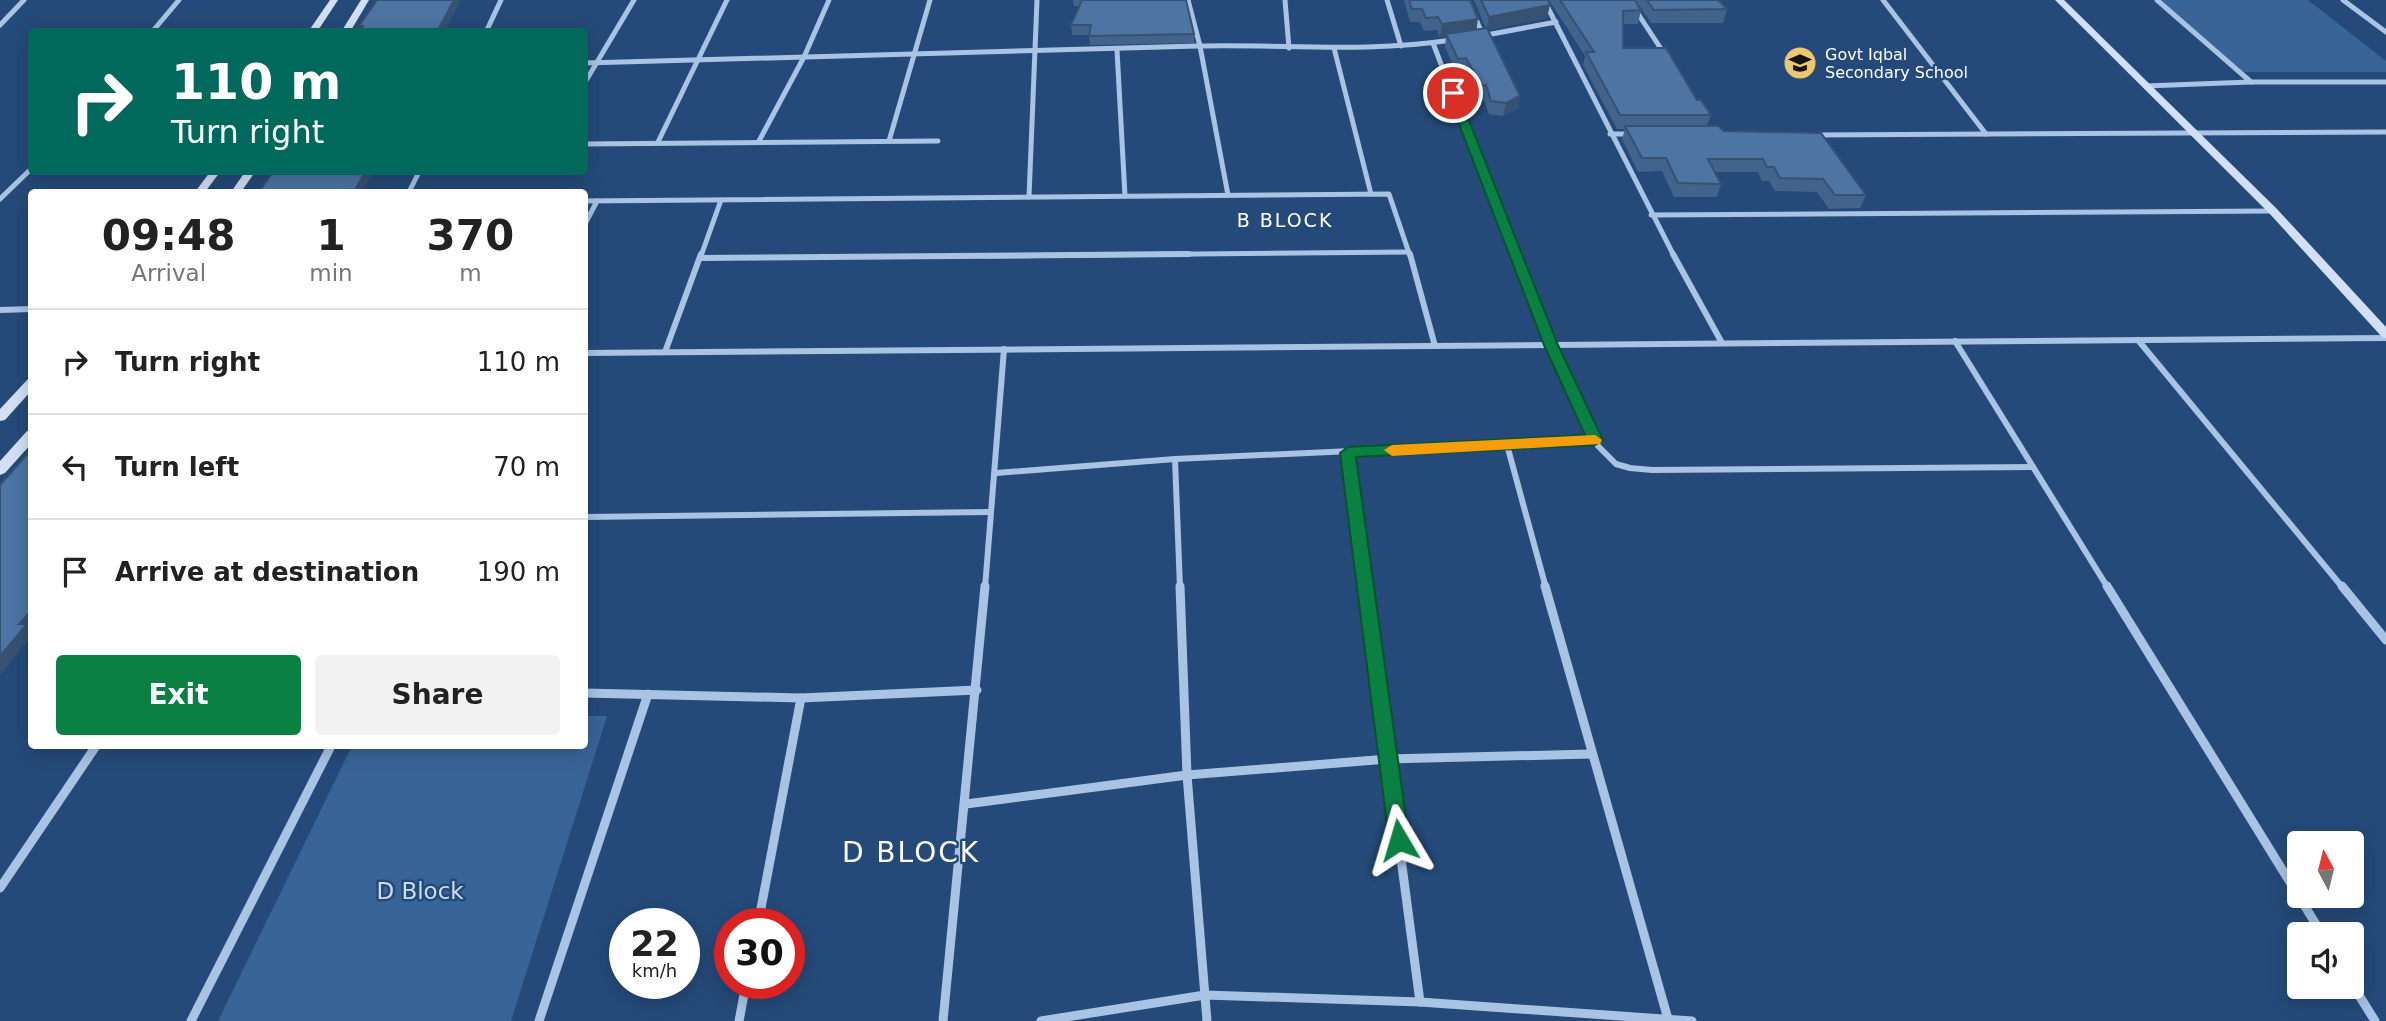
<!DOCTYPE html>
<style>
body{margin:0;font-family:"DejaVu Sans",sans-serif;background:#f2f2f2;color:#222;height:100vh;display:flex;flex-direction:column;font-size:26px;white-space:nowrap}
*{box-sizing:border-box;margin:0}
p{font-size:23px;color:#767676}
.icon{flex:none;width:38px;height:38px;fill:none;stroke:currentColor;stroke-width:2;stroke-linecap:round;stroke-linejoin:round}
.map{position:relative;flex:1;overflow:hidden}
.panel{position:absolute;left:28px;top:189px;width:560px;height:560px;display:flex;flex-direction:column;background:#fff;border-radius:7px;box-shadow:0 4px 18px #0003}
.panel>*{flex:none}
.guide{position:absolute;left:28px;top:28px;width:560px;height:147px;border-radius:7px;box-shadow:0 4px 18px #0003;background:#00695c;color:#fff;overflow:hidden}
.needle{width:46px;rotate:353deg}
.buttons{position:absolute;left:2287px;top:831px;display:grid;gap:14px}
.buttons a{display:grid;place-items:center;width:77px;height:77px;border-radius:7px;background:#fff;box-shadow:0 4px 18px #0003;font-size:35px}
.speed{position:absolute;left:609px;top:908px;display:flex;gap:14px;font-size:35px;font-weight:700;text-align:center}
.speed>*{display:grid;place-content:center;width:91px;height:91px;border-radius:50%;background:#fff;box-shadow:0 4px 18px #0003;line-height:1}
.speed small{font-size:18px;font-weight:400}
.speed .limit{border:10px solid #d22;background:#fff;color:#111}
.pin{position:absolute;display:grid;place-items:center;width:60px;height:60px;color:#fff;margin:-30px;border:4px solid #fff;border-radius:50%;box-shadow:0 2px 7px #0007}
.me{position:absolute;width:77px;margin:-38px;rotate:353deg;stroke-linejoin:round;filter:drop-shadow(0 0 5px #0008)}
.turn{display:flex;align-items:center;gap:24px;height:147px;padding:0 28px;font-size:32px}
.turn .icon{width:91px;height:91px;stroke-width:2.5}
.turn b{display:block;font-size:49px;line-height:60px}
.eta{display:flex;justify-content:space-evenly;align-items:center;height:119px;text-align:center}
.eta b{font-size:42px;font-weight:700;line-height:49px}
.button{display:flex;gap:14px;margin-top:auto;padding:14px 28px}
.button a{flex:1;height:80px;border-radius:7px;background:#0b8043;color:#fff;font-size:28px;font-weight:700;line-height:80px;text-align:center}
.button a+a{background:#f2f2f2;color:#222}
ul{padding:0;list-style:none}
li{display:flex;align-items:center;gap:21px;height:105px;padding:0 28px;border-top:2px solid #e0e0e0}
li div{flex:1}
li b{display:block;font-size:26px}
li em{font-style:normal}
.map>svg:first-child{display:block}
.green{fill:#396497}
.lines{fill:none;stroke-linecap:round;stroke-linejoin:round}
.minor-far2{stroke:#a8c3e4;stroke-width:5}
.minor-far1{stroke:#a8c3e4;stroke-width:6}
.minor{stroke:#a8c3e4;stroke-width:9}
.tertiary{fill:#a8c3e4;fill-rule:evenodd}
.secondary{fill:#d1e0f4;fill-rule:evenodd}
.wall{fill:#42648c}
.shaded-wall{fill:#365172}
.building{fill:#4d74a3;stroke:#365172;stroke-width:2}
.route{fill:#0b8043;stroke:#07532c;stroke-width:2}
.slow{fill:#f59e0b}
.labels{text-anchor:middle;stroke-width:5;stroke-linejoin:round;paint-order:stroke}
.far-poi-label{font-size:16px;fill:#fff;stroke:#254a79;text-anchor:start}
.far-quarter-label{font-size:19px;letter-spacing:2px;fill:#fff;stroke:#254a79}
.near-park-label{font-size:23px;fill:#caddf3;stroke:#254a79}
.near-quarter-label{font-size:28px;letter-spacing:2px;fill:#fff;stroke:#254a79}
</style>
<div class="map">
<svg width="2386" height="1021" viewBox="0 0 2386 1021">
<rect width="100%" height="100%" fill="#254a79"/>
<!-- green -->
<g class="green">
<path d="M2158 0H2308L2386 61V72H2244Z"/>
<path d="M585 716H607L511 1021H218L352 746H584Z"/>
</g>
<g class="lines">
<!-- minor-far2 -->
<g class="minor-far2">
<path d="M1188 0 1200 46 1228 195"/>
<path d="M1285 0 1289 48"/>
<path d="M1387 0 1401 46"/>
<path d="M1468 0 1483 36"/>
<path d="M1544 0 1674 256"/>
<path d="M1629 0 1665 55"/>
<path d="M1883 0 1986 134"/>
<path d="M2157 0 2251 82"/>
<path d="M2343 0 2386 32"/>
<path d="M0 25 24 0"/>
<path d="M152 32 179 0"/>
<path d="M486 32 501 0"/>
<path d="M1481 36 1556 22"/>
<path d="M1433 43 1514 256"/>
<path d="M1334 48 1371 194"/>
<path d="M1117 50 1125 196"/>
<path d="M584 63C789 58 994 51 1198 46 1283 44 1367 53 1452 40"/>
<path d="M584 84 634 0"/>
<path d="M2145 86 2251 82H2386"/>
<path d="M1610 134H1631"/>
<path d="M1814 135 2386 132"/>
<path d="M759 141 804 57 829 0"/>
<path d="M889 141 930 0"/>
<path d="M658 142 727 0"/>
<path d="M584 144 938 141"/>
<path d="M409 192 419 172"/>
<path d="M1029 197 1037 0"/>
<path d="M0 199 32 168"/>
<path d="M584 201 1389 194 1410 256"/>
<path d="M1651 215 2273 211"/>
<path d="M584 226 597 201"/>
<path d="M701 256 721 200"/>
<path d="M983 256 1409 252"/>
</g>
<!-- minor-far1 -->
<g class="minor-far1">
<path d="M1410 254 1435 346"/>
<path d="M1514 254 1598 446 1616 464 1630 468 1652 470 2033 467"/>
<path d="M1673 254 1722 343"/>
<path d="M701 258 1189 254"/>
<path d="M2138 340 2343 588"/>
<path d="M1955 341 2108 588"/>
<path d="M665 352 701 254"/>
<path d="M1507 445 1546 588"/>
<path d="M1347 453 1365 588"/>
<path d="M1175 459 1180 588"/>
<path d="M996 473 1175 459 1595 440"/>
<path d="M584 517 989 512"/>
<path d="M985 588 1004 349"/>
</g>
<!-- minor -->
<g class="minor">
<path d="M1180 586 1187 775 1207 1021"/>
<path d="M1365 586 1420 1002"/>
<path d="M1545 586 1668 1019"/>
<path d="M2107 586 2322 934"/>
<path d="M2342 586 2386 640"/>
<path d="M584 693 801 698 977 690"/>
<path d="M966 804 1187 775 1388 759 1591 754"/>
<path d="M0 888 96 746"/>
<path d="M758 924 801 698"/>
<path d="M2352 984 2375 1021"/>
<path d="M191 1021 331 746"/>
<path d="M539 1021 648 694"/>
<path d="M739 1021 746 984"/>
<path d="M943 1021 985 586"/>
<path d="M1041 1021 1205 995 1420 1002 1692 1021"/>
</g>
<!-- tertiary -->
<g class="tertiary">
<path d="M32 306V312L0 313V307Z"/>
<path d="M2386 335V341L584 356V350Z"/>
</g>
<!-- secondary -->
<g class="secondary">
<path d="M330 0H338L317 32H308Z"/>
<path d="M361 0H369L350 32H341Z"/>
<path d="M2055 0H2064L2277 209 2386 327V338L2382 337 2269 213Z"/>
<path d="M210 172H220L205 192H195Z"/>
<path d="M245 172H255L241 192H231Z"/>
<path d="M32 378V390L5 420 0 421V409L28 379Z"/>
<path d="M32 430V443L5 473 0 475V461L27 431Z"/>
</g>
</g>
<!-- wall -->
<g class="wall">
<path d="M1073 0H1186L1194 34V43L1090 45 1089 35H1072L1071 25 1080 6H1074Z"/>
<path d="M1404 0H1470L1476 30 1486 29 1474 0H1548L1547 18 1487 30 1518 109 1503 116 1489 114 1483 99H1479L1464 71 1456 72 1445 47 1446 36 1440 37 1437 30 1424 31 1420 22H1410Z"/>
<path d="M1549 0H1635L1641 10 1638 24H1623V48L1697 100 1711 115 1707 126 1724 131 1866 195 1860 208 1829 209 1817 192 1775 191 1769 181H1762L1758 172H1715L1721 184 1717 197H1674L1662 171 1638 172 1622 139 1625 129H1617L1583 65 1585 56Z"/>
<path d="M1635 0H1718L1727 9 1723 23H1651Z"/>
</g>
<!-- shaded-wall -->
<g class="shaded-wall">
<path d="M454 0H461L444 32H437Z"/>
<path d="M1550 5 1547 18 1486 30 1489 17Z"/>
<path d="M1478 19 1476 32 1446 34V36L1440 37 1442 24Z"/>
<path d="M1520 96 1518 109 1503 116 1506 103Z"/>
<path d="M365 172H373L362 192H354Z"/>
<path d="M32 610V636L0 675V656L19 624Z"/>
</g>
<!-- building -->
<g class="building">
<path d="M377 0H454L437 32H360L363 26H359Z"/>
<path d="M1082 0H1186L1194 34 1089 36 1091 25H1071Z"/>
<path d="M1409 0H1470L1478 19 1442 24 1438 17 1426 18 1422 9H1412Z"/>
<path d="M1481 0H1548L1550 5 1489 17Z"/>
<path d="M1560 0H1635L1641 10 1623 11V48H1666L1697 100H1701L1711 115H1620L1586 52H1594Z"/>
<path d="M1647 0H1718L1727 9 1654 10Z"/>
<path d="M1487 28 1520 96 1506 103 1491 101 1486 85 1482 86 1466 58 1458 59 1446 34Z"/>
<path d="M1625 126H1718L1724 131 1821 133 1866 195H1835L1823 179 1780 178 1774 167H1767L1763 159H1708L1721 184 1678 183 1666 158H1642Z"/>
<path d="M273 172H365L354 192H259Z"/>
<path d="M32 449V610L19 624H27L0 656V485Z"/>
</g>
<!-- route -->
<path class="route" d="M1453 90 1458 93 1558 345 1603 440 1595 445 1356 457 1409 840 1406 847 1399 849 1392 847 1389 840 1340 453 1348 447 1585 435 1544 345 1447 93Z"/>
<!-- slow -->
<path class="slow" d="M1595 435 1602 440 1600 444 1392 456 1384 450 1392 445Z"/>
<!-- icons -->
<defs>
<symbol id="university-disc" viewBox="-11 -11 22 22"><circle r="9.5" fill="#edc76c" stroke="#254a79"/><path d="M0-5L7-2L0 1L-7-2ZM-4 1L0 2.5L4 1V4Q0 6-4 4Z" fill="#111"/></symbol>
</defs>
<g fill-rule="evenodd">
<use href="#university-disc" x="1781" y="44" width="38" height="38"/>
</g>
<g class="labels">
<!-- far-poi labels -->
<g class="far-poi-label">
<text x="1825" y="60">Govt Iqbal<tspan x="1825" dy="18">Secondary School</tspan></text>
</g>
<!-- far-quarter labels -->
<g class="far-quarter-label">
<text x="1285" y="227">B BLOCK</text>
</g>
<!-- near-park labels -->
<g class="near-park-label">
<text x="420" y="899">D Block</text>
</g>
<!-- near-quarter labels -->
<g class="near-quarter-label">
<text x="911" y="862">D BLOCK</text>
</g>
</g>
</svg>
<div class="buttons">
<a><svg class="needle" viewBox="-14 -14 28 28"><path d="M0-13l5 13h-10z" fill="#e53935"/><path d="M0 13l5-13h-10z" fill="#767676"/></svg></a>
<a><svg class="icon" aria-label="sound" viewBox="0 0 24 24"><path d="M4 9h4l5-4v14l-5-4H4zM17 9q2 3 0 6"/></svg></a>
</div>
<div class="speed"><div>22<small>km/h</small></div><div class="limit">30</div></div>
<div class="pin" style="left:1453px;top:93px;background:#d93025"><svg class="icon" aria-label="arrive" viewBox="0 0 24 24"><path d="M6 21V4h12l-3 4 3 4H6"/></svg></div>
<svg class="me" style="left:1399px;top:840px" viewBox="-20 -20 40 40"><path d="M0-17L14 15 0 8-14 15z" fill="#0b8043" stroke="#fff" stroke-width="4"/></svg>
<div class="guide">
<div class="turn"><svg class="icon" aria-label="right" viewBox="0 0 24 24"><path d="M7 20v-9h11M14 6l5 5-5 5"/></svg><div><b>110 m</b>Turn right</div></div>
</div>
<section class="panel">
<div class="eta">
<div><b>09:48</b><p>Arrival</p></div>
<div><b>1</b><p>min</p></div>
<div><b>370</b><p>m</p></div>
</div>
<ul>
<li><svg class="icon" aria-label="right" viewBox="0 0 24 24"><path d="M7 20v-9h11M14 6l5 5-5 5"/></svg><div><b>Turn right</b></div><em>110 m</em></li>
<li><svg class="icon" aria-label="left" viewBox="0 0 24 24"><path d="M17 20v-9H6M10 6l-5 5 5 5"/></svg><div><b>Turn left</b></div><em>70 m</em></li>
<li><svg class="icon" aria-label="arrive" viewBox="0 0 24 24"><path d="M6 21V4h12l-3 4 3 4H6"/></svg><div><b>Arrive at destination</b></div><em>190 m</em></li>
</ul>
<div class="button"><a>Exit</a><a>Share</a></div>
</section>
</div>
